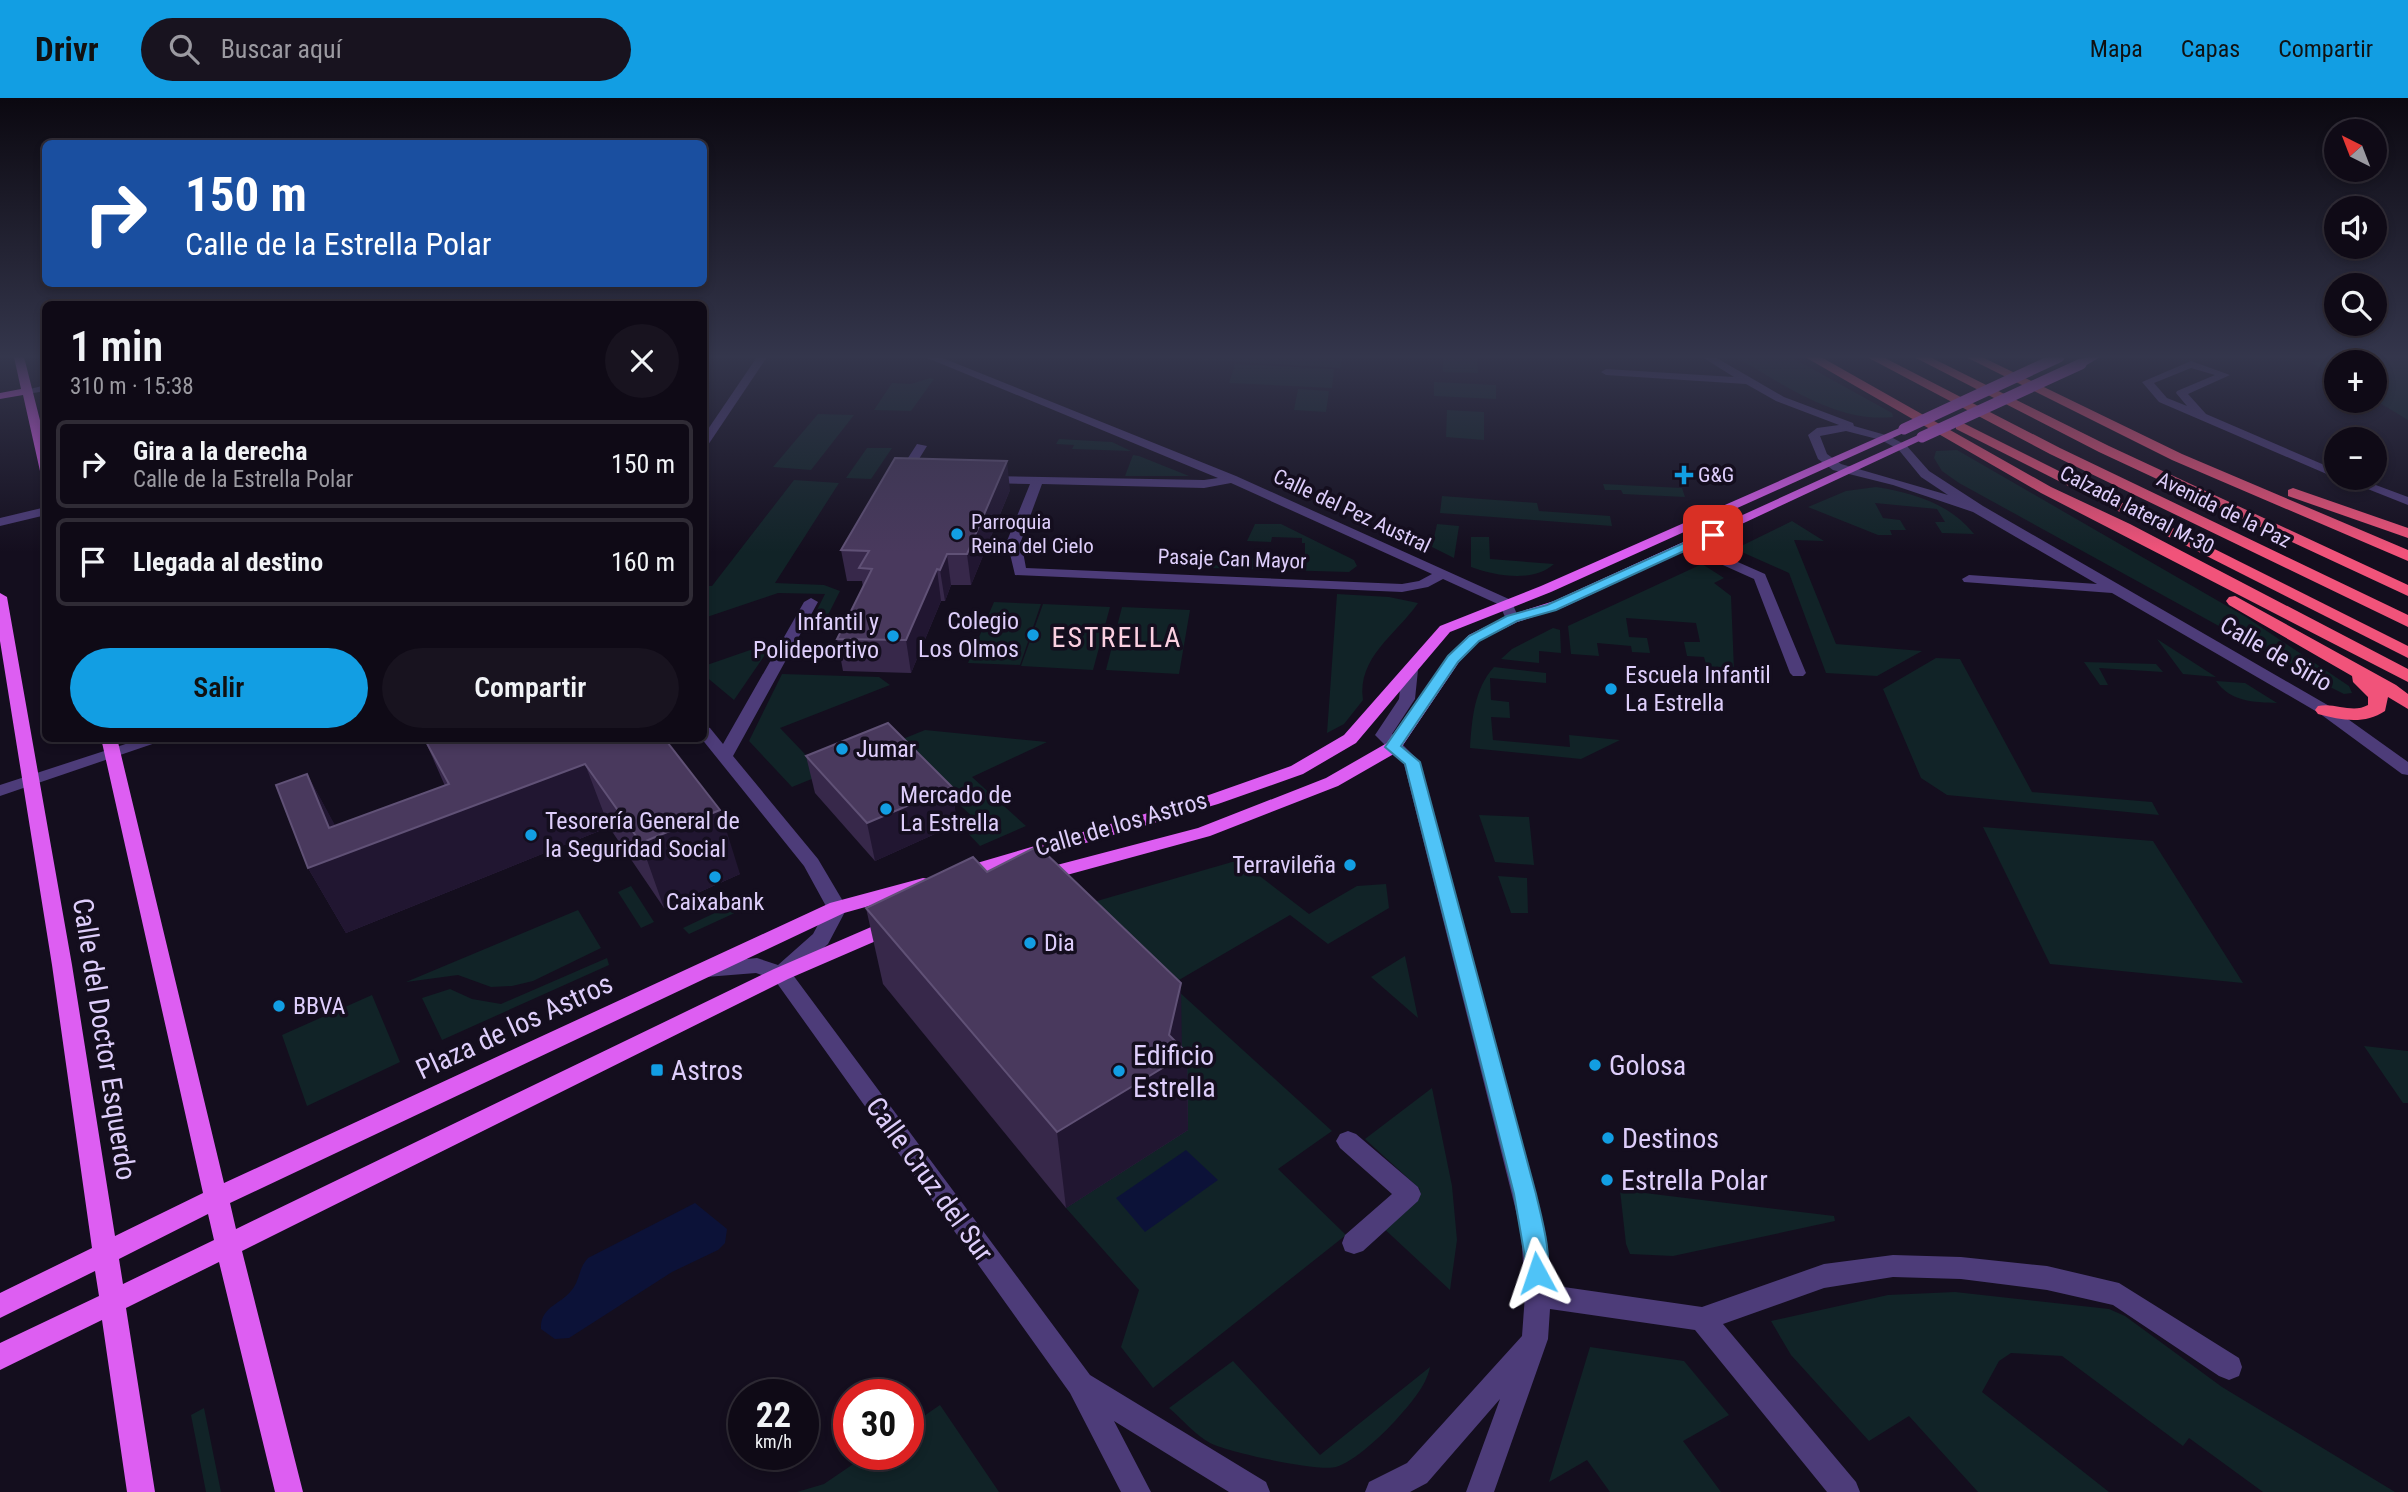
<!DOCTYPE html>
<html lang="es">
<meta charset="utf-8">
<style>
body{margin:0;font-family:"Roboto Condensed",sans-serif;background:#18131f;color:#f1f3f6;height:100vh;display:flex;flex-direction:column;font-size:26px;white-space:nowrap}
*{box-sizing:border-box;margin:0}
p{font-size:23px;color:#9b9aa1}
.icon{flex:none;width:38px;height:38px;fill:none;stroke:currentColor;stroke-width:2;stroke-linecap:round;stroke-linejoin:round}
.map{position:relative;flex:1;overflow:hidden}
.side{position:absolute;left:42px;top:203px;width:665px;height:441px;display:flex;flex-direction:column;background:#0f0a16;border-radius:10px;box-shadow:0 4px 10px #0003,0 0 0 2px #2f2b35}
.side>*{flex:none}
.top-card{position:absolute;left:42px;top:42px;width:665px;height:147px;border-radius:10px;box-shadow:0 4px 10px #0003,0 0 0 2px #2f2b35;background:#1a4fa0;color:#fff;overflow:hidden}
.needle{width:46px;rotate:318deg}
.fabs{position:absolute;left:2324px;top:21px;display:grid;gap:14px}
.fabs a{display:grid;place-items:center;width:63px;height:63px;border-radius:50%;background:#0f0a16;box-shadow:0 4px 10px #0003,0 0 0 2px #2f2b35;font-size:35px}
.speed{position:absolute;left:728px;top:1281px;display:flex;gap:14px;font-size:35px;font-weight:700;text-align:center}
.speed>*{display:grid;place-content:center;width:91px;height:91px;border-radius:50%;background:#0f0a16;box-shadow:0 4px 10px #0003,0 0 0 2px #2f2b35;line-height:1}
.speed small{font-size:18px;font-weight:400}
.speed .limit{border:10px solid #d22;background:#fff;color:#111}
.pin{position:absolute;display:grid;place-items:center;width:60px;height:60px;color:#fff;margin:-30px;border-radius:14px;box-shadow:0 4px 10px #0006}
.me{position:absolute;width:77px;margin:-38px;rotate:355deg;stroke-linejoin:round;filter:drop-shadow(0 0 5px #0008)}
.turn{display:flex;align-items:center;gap:24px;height:147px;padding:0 28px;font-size:32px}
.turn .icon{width:91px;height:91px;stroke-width:2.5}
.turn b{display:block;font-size:49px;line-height:60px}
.round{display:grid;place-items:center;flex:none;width:74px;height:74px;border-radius:37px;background:#18131f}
.summary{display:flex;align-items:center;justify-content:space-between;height:119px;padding:0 28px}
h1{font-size:42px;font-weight:600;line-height:52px}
.cta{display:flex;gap:14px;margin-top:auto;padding:14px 28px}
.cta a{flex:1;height:80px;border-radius:42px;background:#129ee3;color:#111;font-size:28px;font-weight:600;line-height:80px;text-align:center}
.cta a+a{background:#18131f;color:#f1f3f6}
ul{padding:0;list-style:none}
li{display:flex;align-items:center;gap:21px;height:88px;margin:0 14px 10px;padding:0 14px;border:4px solid #2f2b35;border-radius:10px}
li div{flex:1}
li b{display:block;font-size:26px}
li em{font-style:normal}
header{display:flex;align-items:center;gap:42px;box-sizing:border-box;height:98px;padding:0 35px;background:#129ee3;color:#111}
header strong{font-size:33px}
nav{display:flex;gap:38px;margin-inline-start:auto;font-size:24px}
.search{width:490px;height:63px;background:#18131f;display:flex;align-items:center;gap:18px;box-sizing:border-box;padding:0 24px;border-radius:38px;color:#9b9aa1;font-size:26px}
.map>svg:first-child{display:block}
.green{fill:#112327}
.water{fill:#0c1238}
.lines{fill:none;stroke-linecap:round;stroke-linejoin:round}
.minor{fill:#4d3c79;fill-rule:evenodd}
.major{fill:#dd5ef2;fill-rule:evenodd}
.highway{fill:#f1537a;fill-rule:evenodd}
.major-bridge{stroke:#dd5ef2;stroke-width:11}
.wall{fill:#37284a}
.shaded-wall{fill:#211631}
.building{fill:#49395d;stroke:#605176;stroke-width:2}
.route{fill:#4fc3f7;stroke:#337fa1;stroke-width:2}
.poi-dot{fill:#129ee3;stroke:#140e1e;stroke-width:2.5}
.labels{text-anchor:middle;stroke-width:7;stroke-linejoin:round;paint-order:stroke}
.far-poi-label{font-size:21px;fill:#decefb;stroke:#140e1e;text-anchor:start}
.far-street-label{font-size:21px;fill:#decefb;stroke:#140e1e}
.poi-label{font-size:24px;fill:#decefb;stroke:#140e1e;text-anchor:start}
.street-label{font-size:24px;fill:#decefb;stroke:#140e1e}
.quarter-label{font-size:28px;letter-spacing:2px;fill:#fbd0e1;stroke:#140e1e}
.near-street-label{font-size:28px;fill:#decefb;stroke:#140e1e}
.near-poi-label{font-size:28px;fill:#decefb;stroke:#140e1e;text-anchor:start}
</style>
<header>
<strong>Drivr</strong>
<div class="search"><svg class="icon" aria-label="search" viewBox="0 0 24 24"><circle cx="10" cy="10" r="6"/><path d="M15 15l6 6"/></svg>Buscar aquí</div>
<nav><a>Mapa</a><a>Capas</a><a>Compartir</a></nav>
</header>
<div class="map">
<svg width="2408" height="1394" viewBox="0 0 2408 1394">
<rect width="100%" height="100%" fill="#140e1e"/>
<!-- green -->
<g class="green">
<path d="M1156 259H1342L1340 270Z"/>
<path d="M1443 259H1477L1478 275 1443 274Z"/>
<path d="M1735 259H1791L1892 315 1893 319C1835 325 1784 286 1735 259Z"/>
<path d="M2408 259V322L2375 302V264H2336V280L2310 264Z"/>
<path d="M1235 266 1334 271 1332 290 1229 285Z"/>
<path d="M930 280 934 281 911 313 874 312 892 285 911 286Z"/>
<path d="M1434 284 1496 287V301L1434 298Z"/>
<path d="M1298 291 1329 293 1326 314 1294 312Z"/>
<path d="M1447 312 1484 314V342L1446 339Z"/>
<path d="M818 316 854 317 811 372 773 369Z"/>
<path d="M1059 341 1112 344 1131 353 1072 351 1074 347 1056 346Z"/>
<path d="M867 350H892L871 381 846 380Z"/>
<path d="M1957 352 2246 519 2349 588 2352 595 2344 596 2328 588 1959 385 1942 373 1934 360 1936 353Z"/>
<path d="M1133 357 1139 358 1189 378H1125Z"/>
<path d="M794 382 839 385 775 485 824 487 840 493 820 533 807 532 825 496 778 495 704 520V488H712Z"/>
<path d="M1603 386 1682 390 1685 399 1623 396 1621 392H1605Z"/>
<path d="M1876 389C1914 395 1950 406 1974 436L1942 435 1935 424H1945L1937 411 1875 405 1883 420 1900 422 1906 432H1890L1892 437H1878L1808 409 1846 393Z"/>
<path d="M1442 398 1537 405 1539 413 1610 418 1612 428 1440 415Z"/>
<path d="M1792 423 1824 443 1794 442 1836 546 1922 553 1877 578 1826 575 1789 475 1735 451Z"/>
<path d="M1255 426H1281L1354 462 1357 468 1349 474 1209 470V467L1244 468 1245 460 1270 461 1269 469 1305 470V445H1302V440L1272 439 1271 444 1247 443Z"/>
<path d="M1437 426 1459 428 1454 460 1432 449Z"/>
<path d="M1471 439H1489L1490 461 1554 466C1533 485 1496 478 1471 469Z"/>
<path d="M1702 466 1724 480 1714 485 1731 498 1734 572 1749 583 1710 580 1704 559 1687 558 1684 544H1700L1696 525 1626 520 1629 539 1647 540 1650 555 1632 554 1631 548 1597 545 1599 558 1571 556 1568 528Z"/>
<path d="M1337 496 1389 499 1418 505C1396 537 1357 559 1363 602L1344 626 1327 635Z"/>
<path d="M994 504 1041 506 1020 567 968 565Z"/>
<path d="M1043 506 1110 509 1093 572 1021 568Z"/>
<path d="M1122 509 1190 512 1179 576 1106 572Z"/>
<path d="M1553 530 1560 532 1561 555 1539 553V565L1501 561 1512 551Z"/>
<path d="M2157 541 2216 579 2183 576Z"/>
<path d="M765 547 769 551 734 602 704 577V568Z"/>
<path d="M1936 560 1960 561 2032 694 2152 704 2159 717 1947 697 1921 680 1883 591Z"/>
<path d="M2084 564 2156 566 2163 574 2099 570 2108 587H2100Z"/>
<path d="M1494 569 1546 575V585L1490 580 1491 602 1509 604 1510 620 1491 619 1493 642 1570 649 1569 637 1620 642 1581 661 1470 650C1472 621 1474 591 1494 569Z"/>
<path d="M782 576 879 579 890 587 780 630 824 676 792 689 749 643Z"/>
<path d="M2216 583 2245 585 2277 605C2253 604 2231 604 2216 583Z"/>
<path d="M925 632 1047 644 972 679 1026 728 980 748 963 730 976 722 893 645Z"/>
<path d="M1479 717 1529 719 1534 767 1495 764Z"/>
<path d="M1983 729 2153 743 2243 885 2050 866Z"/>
<path d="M1239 762 1309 816 1357 788 1386 786 1389 810 1328 846 1290 817 1179 882 1090 805Z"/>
<path d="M1498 778 1527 780 1528 815H1511Z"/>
<path d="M631 788 654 824 641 830 618 794Z"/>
<path d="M757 795 763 802 689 836 683 830Z"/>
<path d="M578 812 601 850 533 883 512 888 491 889 458 877 406 884Z"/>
<path d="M1122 842 1332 1033 1278 1071 1346 1137 1153 1290 1121 1249 1139 1192 1066 1110 1187 1032Z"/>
<path d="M1405 858 1418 920 1371 879Z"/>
<path d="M607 860 609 867 442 942 422 900 450 891 472 901 501 906Z"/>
<path d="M372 897 400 964 307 1008 282 937Z"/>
<path d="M2364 948 2408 953V1005H2403Z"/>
<path d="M1432 990 1452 1088 1457 1142 1450 1192 1378 1125 1420 1091 1365 1041Z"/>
<path d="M1620 1092 1834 1118 1835 1123 1673 1158 1630 1156 1626 1146Z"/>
<path d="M1955 1194 2109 1211 2125 1218 2222 1289 2395 1394H2263L2189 1340 2183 1348 2062 1258 2011 1255 1999 1263 1982 1294 2109 1394H1978L1909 1318 1869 1343 1791 1257 1771 1223 1888 1197Z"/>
<path d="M1590 1249 1684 1263 1729 1317 1683 1343 1721 1394H1610L1587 1362 1549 1384Z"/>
<path d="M1233 1263 1320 1357 1430 1269C1426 1289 1409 1307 1395 1323 1383 1336 1354 1364 1336 1369 1318 1374 1227 1354 1210 1345 1195 1337 1181 1320 1169 1310Z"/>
<path d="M940 1307 999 1394H797L824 1386 868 1356H908V1329Z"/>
<path d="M204 1310 221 1394H206L191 1317Z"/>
</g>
<!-- water -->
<g class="water">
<path d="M1186 1052 1218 1082 1145 1134 1116 1100Z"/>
<path d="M695 1105 727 1131 725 1145 718 1152 672 1174 569 1240 555 1241 541 1231C540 1207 563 1207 574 1189 580 1179 579 1170 588 1160Z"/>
</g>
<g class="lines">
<!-- minor -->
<g class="minor">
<path d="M757 259H767L708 347 704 348V337Z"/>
<path d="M925 259H940L1236 378 1511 502 1519 521 1512 525 1507 524 1500 507 1443 481 1428 489 1402 494 1015 477 1007 443 1030 386 988 385 982 381 984 378 1204 382 1218 380ZM1231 385 1432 476 1419 483 1402 486 1026 470 1021 443 1042 386 1204 390Z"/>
<path d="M1702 259H1715L1784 299 1853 325 1854 328 1889 338 1906 347 1929 373 1983 408 2331 609 2408 664V677L2402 676 2319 615 2112 495 1964 484 1962 481 1969 477 2097 486 1973 414 1893 387 1833 372 1818 361 1808 337 1817 330 1839 327 1776 303 1746 286 1606 277 1601 274 1606 271 1734 279ZM1846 333 1881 342 1898 351 1921 379 1948 397 1841 366 1827 356 1820 338Z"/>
<path d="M2191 263 2230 277 2188 296 2206 316 2336 372V380L2159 304 2142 284ZM2191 270 2215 277 2177 293 2176 295 2187 308 2167 300 2154 285Z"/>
<path d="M46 287V293L27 296 22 293Z"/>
<path d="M917 346 927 348 911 374 913 377 907 381 899 380 897 377Z"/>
<path d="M2340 380H2357L2408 399V407Z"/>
<path d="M46 409V417L0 428V420Z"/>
<path d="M1690 443 1765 476 1806 575 1803 578H1793L1790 575 1754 481 1685 450V444Z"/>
<path d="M811 500 818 504 733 658 818 761 847 810 828 846 793 877 1090 1277 1266 1384 1270 1394H1229L1114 1323 1151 1394H1121L1070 1295 774 881 756 875 706 879 699 877 696 872 699 867 706 865 757 860 778 867 813 836 827 810 804 768 701 640 704 628 710 630 723 646 804 504Z"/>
<path d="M1410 567 1418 572 1415 601 1392 636 1420 664 1545 1133 1550 1187 1702 1209 1824 1166 1893 1157 1961 1159 2047 1168 2119 1185 2239 1260 2242 1269 2239 1278 2229 1282 2219 1278 2113 1207 2047 1192 1961 1181 1893 1179 1824 1190 1723 1226 1856 1384 1860 1394H1827L1695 1232 1550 1211 1548 1241 1494 1394H1466L1500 1301 1427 1385 1410 1394H1365L1369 1384 1407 1365 1522 1238 1525 1197 1521 1133 1404 666 1375 637 1399 601 1402 572Z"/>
<path d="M144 640H170L0 698V687Z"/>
<path d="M1348 1033 1356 1036 1418 1089 1421 1096 1418 1103 1363 1153 1354 1156 1345 1153 1342 1145 1345 1137 1392 1096 1340 1050 1336 1043 1340 1036Z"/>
</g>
<!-- major -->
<g class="major">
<path d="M14 259H24L46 346V377L40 373 23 297 0 301V295L21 291Z"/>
<path d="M2086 259H2100L2085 268H2077V264Z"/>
<path d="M1904 328 1908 329V333L1551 494 1450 534 1356 645 1303 676 1218 706 967 780 960 782 951 776 953 772 1206 698 1291 668 1344 637 1440 528 1541 488Z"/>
<path d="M1918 337 1928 339 1564 509 1517 524 1479 543 1459 564 1399 653 1338 688 1210 738 1041 784 1032 778 1034 773 1198 730 1326 680 1387 645 1448 558 1469 537 1507 518 1554 503Z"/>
<path d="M0 495 7 499 72 867 115 1138 203 1095 101 640H117L224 1085 830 805 923 780 930 781 932 786 930 791 844 815 230 1105 236 1131 774 871 885 823H899L902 828 899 833 788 881 242 1153 303 1394H275L219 1164 126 1210 155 1394H127L102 1222 0 1272V1245L99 1198 95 1173 0 1220V1195L92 1150 52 867 0 543ZM208 1116 214 1142 123 1186 119 1161Z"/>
</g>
<!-- highway -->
<g class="highway">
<path d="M1805 259H1821L2051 389 2130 426 2408 571V584L2041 395Z"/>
<path d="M1867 259H1883L2060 350 2408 517V529L2050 356Z"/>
<path d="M1914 259H1930L2109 348 2408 487V498L2099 354Z"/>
<path d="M1966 259H1982L2182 356 2408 452V463L2172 362Z"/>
<path d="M1961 324 2408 548V560L1956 331V325Z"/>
<path d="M2293 390 2408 430V440L2288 398V392Z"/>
<path d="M2235 498 2396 587 2408 596V611L2388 599 2385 613C2364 627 2341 622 2318 616L2315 612 2318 608C2335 604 2352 616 2368 607V599L2353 584 2352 578 2229 507 2226 503 2229 499Z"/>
</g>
<!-- major-bridge -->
<g class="major-bridge">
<path d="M1904 331 2059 259"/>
<path d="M1922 339 2081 266"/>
</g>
</g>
<!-- wall -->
<g class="wall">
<path d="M1010 392 971 487H951L945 503H941L911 575 843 573 837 541 863 489 862 483H847L841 452Z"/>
<path d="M424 640H625L740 776 664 810 609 729 346 835 308 770 307 676 335 728 445 688Z"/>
<path d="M806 658 952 689 957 726 875 763 815 695Z"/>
<path d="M987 774 1187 955 1188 1032 1066 1110 883 886 866 810Z"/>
</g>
<!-- shaded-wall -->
<g class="shaded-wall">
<path d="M1007 363 1010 392 971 487 967 456Z"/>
<path d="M947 456 951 487 945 503 940 472Z"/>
<path d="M937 471 941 503 911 575 906 542Z"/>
<path d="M585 666 609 729 346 835 308 770 329 730 307 676 342 740Z"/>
<path d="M952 689 957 726 875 763 867 725Z"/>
<path d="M720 712 740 776 664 810 641 745Z"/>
<path d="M1181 885 1182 958 1187 955 1188 1032 1066 1110 1057 1034 1169 937Z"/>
</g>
<!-- building -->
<g class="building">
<path d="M895 360 1007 363 967 456H947L940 472 937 471 906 542 837 541 872 471 859 470 869 453 841 452Z"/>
<path d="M888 625 952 689 867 725 806 658Z"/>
<path d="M424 640H625L627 644 638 640H664L720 712 641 745 585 666 308 770 276 687 307 676 329 730 449 686Z"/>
<path d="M1038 748 1181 885 1169 937 1187 955 1057 1034 866 810 973 759 987 774Z"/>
</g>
<!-- sky -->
<linearGradient id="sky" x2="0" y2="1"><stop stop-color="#0b0810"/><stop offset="0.57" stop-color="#34364c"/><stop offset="1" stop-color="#34364c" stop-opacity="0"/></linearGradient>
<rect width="2408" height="454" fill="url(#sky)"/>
<!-- route -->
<path class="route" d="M1708 434 1719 437 1556 512 1517 523 1479 543 1458 564 1401 648 1420 664 1536 1096C1541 1118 1554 1162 1545 1183L1537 1186 1529 1183 1514 1096 1405 666 1385 649 1448 558 1469 538 1507 518 1547 507Z"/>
<!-- markers -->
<g class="poi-dot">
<path d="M1680.5 366.5h7v7h7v7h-7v7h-7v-7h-7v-7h7z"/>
<circle cx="957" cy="436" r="7"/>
<circle cx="1033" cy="537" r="7"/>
<circle cx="893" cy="538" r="7"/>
<circle cx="1611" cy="591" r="7"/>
<circle cx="842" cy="651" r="7"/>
<circle cx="886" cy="711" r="7"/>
<circle cx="531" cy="737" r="7"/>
<circle cx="1350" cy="767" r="7"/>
<circle cx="715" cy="779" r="7"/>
<circle cx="1030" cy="845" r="7"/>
<circle cx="279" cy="908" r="7"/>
<circle cx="1595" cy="967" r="7"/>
<rect x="650" y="965" width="14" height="14" rx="3.5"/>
<circle cx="1119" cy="973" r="7"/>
<circle cx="1608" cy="1040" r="7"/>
<circle cx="1607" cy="1082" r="7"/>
</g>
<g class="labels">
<!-- far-poi labels -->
<g class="far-poi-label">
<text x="1698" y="384">G&amp;G</text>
<text x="971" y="431">Parroquia<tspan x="971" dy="24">Reina del Cielo</tspan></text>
</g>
<!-- far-street labels -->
<g class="far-street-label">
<text transform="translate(2137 412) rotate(27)" y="7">Calzada lateral M-30</text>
<text transform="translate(2224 412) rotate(26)" y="7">Avenida de la Paz</text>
<text transform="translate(1352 413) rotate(25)" y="7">Calle del Pez Austral</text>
<text transform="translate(1232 461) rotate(2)" y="7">Pasaje Can Mayor</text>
</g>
<!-- poi labels -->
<g class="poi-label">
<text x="1019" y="531" text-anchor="end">Colegio<tspan x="1019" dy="28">Los Olmos</tspan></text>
<text x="879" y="532" text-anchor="end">Infantil y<tspan x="879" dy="28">Polideportivo</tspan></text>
<text x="1625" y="585">Escuela Infantil<tspan x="1625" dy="28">La Estrella</tspan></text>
<text x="856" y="659">Jumar</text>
<text x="900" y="705">Mercado de<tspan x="900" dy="28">La Estrella</tspan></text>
<text x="545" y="731">Tesorería General de<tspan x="545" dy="28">la Seguridad Social</tspan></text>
<text x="1336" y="775" text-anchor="end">Terravileña</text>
<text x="715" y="812" text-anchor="middle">Caixabank</text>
<text x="1044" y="853">Dia</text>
<text x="293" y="916">BBVA</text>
</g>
<!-- street labels -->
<g class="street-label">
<text transform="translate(2276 556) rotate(30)" y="8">Calle de Sirio</text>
<text transform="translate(1121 726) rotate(-16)" y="8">Calle de los Astros</text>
</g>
<!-- quarter labels -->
<g class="quarter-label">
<text x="1117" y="549">ESTRELLA</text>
</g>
<!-- near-street labels -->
<g class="near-street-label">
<text transform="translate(514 928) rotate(-25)" y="10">Plaza de los Astros</text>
<text transform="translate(105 941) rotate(81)" y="10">Calle del Doctor Esquerdo</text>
<text transform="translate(930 1081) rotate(54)" y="10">Calle Cruz del Sur</text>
</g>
<!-- near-poi labels -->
<g class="near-poi-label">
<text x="1133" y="967">Edificio<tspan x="1133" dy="32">Estrella</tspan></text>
<text x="1609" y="977">Golosa</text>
<text x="671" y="982">Astros</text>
<text x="1622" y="1050">Destinos</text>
<text x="1621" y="1092">Estrella Polar</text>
</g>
</g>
</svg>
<div class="fabs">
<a><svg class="needle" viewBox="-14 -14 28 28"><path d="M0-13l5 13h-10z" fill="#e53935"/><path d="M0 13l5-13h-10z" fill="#9b9aa1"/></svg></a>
<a><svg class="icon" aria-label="sound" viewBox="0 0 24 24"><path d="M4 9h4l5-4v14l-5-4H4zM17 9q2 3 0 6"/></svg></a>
<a><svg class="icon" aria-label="search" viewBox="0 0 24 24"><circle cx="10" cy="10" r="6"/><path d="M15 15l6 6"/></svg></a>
<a>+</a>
<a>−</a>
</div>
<div class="speed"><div>22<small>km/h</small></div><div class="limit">30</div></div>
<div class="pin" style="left:1713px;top:437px;background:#d93025"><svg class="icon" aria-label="arrive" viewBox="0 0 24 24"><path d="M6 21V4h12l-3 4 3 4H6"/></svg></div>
<svg class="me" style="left:1537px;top:1175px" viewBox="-20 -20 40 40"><path d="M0-17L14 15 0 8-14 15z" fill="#4fc3f7" stroke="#fff" stroke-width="4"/></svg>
<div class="top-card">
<div class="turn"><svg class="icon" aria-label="right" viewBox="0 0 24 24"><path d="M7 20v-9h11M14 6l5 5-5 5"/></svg><div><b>150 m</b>Calle de la Estrella Polar</div></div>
</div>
<section class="side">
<div class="summary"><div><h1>1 min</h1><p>310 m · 15:38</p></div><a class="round"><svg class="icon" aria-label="close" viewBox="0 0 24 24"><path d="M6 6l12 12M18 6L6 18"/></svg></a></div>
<ul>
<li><svg class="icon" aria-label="right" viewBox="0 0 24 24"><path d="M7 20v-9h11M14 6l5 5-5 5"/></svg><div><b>Gira a la derecha</b><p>Calle de la Estrella Polar</p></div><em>150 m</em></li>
<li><svg class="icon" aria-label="arrive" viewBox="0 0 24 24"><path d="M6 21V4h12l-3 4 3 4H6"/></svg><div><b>Llegada al destino</b></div><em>160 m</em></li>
</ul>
<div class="cta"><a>Salir</a><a>Compartir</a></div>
</section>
</div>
